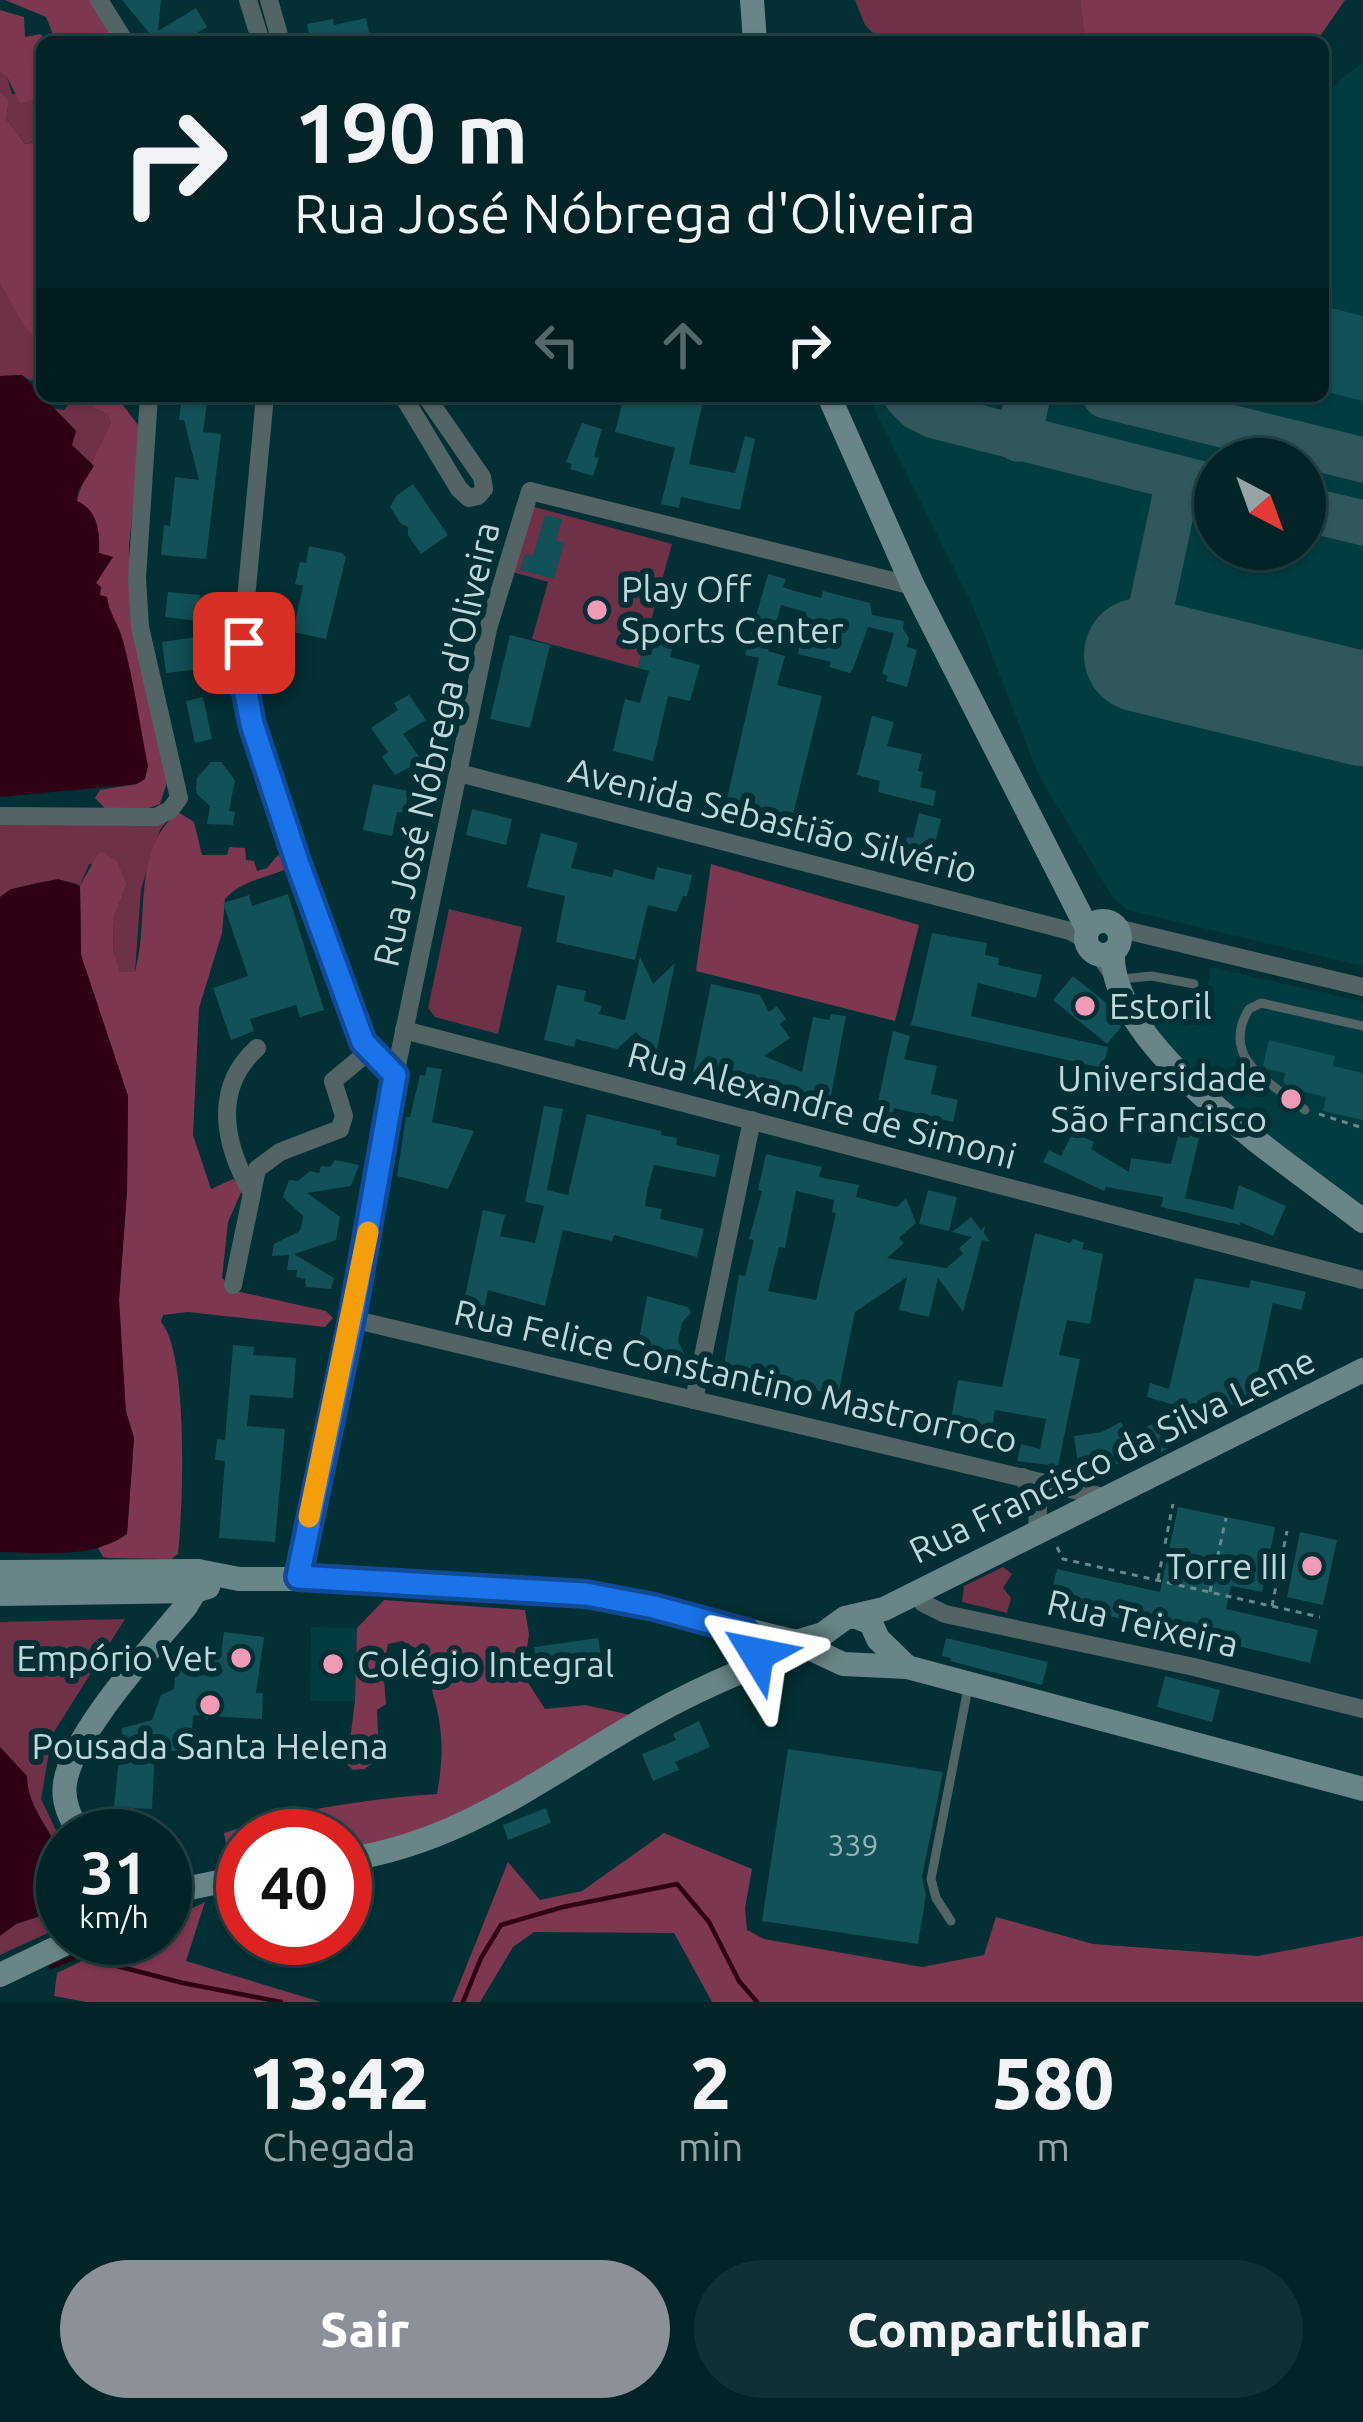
<!DOCTYPE html>
<html lang="pt">
<meta charset="utf-8">
<style>
body{margin:0;font-family:Ubuntu,sans-serif;background:#103033;color:#f1f3f6;height:100vh;display:flex;flex-direction:column;font-size:45px;white-space:nowrap}
*{box-sizing:border-box;margin:0}
p{font-size:39px;color:#96a4a7}
.icon{flex:none;width:66px;height:66px;fill:none;stroke:currentColor;stroke-width:2;stroke-linecap:round;stroke-linejoin:round}
.map{position:relative;height:2002px;overflow:hidden}
.drawer{display:flex;flex-direction:column;background:#022427;flex:1}
.drawer>*{flex:none}
.banner{position:absolute;left:36px;top:36px;width:1293px;height:366px;border-radius:18px;box-shadow:0 3px 9px #0004,0 0 0 3px #234144;background:#022427;color:#f1f3f6;overflow:hidden}
.needle{width:78px;rotate:139deg}
.buttons{position:absolute;left:1194px;top:438px;display:grid;gap:24px}
.buttons a{display:grid;place-items:center;width:132px;height:132px;border-radius:50%;background:#022427;box-shadow:0 3px 9px #0004,0 0 0 3px #234144;font-size:60px}
.speed{position:absolute;left:36px;top:1809px;display:flex;gap:24px;font-size:60px;font-weight:700;text-align:center}
.speed>*{display:grid;place-content:center;width:156px;height:156px;border-radius:50%;background:#022427;box-shadow:0 3px 9px #0004,0 0 0 3px #234144;line-height:1}
.speed small{font-size:30px;font-weight:400}
.speed .limit{border:18px solid #d22;background:#fff;color:#111}
.pin{position:absolute;display:grid;place-items:center;width:102px;height:102px;color:#fff;margin:-51px;border-radius:24px;box-shadow:0 6px 18px #0006}
.me{position:absolute;width:132px;margin:-66px;rotate:305deg;stroke-linejoin:round;filter:drop-shadow(0 0 9px #0008)}
.turn{display:flex;align-items:center;gap:42px;height:252px;padding:0 60px;font-size:54px}
.turn .icon{width:156px;height:156px;stroke-width:2.5}
.turn b{display:block;font-size:84px;line-height:102px}
.lanes{display:flex;align-items:center;height:114px;padding:0 60px;background:#0003;justify-content:center;gap:60px;direction:ltr}
.lanes .off{opacity:.35}
.eta{display:flex;justify-content:space-evenly;align-items:center;height:204px;text-align:center}
.eta b{font-size:72px;font-weight:800;line-height:84px}
.primary-button{display:flex;gap:24px;margin-top:auto;padding:24px 60px}
.primary-button a{flex:1;height:138px;border-radius:72px;background:#8c9099;color:#fff;font-size:48px;font-weight:800;line-height:138px;text-align:center}
.primary-button a+a{background:#103033;color:#f1f3f6}
.map>svg:first-child{display:block}
.built{fill:#003c40;fill-rule:evenodd}
.green{fill:#6e3147}
.forest{fill:#7e3750}
.water{fill:#300015}
.lines{fill:none;stroke-linecap:round;stroke-linejoin:round}
.stream{stroke:#300015;stroke-width:4.5}
.taxiway{stroke:#30585c;stroke-width:45}
.runway{stroke:#30585c;stroke-width:114}
.building{fill:#115157;fill-rule:evenodd}
.path{stroke:#68898c;stroke-width:3;stroke-dasharray:6 6;stroke-linecap:butt}
.lane{stroke:#536466;stroke-width:9}
.street{stroke:#536466;stroke-width:18}
.secondary{stroke:#698587;stroke-width:24}
.route-casing{stroke:#114b97;stroke-width:30}
.route{stroke:#1a73e8;stroke-width:21}
.slow{stroke:#f59e0b;stroke-width:21}
.poi-dot{fill:#f09ab5;stroke:#023034;stroke-width:4.5}
.labels{text-anchor:middle;stroke-width:12;stroke-linejoin:round;paint-order:stroke}
.number-label{font-size:30px;fill:#95b6b8}
.poi-label{font-size:36px;fill:#c1d7d9;stroke:#023034;text-anchor:start}
.street-label{font-size:36px;fill:#c1d7d9;stroke:#023034}
</style>
<div class="map">
<svg width="1363" height="2002" viewBox="0 0 1363 2002">
<rect width="100%" height="100%" fill="#023034"/>
<!-- built -->
<g class="built">
<path d="M1363 63V966L1127 910 1113 898 1039 776 972 604 868 396H1323V100L1341 79ZM1215 459H1305V549H1215Z"/>
<path d="M1211 967 1363 1002V1209L1195 1082 1134 1006 1144 999 1203 1009Z"/>
<path d="M311 1627 357 1628 355 1701H310Z"/>
</g>
<!-- green -->
<g class="green">
<path d="M855 0H1080L1087 42H882L865 25Z"/>
<path d="M42 47V122L31 143 25 144 6 119 9 101 0 91V72L7 77 12 94 40 91 37 80Z"/>
<path d="M0 283 42 344V370L31 381 22 375 0 376Z"/>
<path d="M75 396H83L93 408 107 414 111 422 94 466 71 445 76 431 55 409 64 410Z"/>
<path d="M527 505 672 544 638 668 532 639 548 582 509 571Z"/>
<path d="M0 819 167 821 160 830 141 889 135 972 120 973 113 949 114 917 127 884 117 862 89 864 80 886C61 874 18 885 0 897Z"/>
<path d="M449 909 522 927 498 1034 435 1017 428 1008Z"/>
<path d="M1003 1567 1012 1574 1003 1588 1011 1598 1007 1613 962 1602 964 1586Z"/>
<path d="M125 1619 52 1735 41 1799 63 1845V1926L0 1955V1622Z"/>
</g>
<!-- forest -->
<g class="forest">
<path d="M5 0H91L115 42H56L46 17Z"/>
<path d="M1080 0H1345L1316 42H1086Z"/>
<path d="M0 10 24 17 25 37 41 34 44 40C38 58 43 81 37 99L20 103 7 77 0 72Z"/>
<path d="M0 91 9 101 6 119 25 144 32 143 34 129 42 122V344L25 327 0 283Z"/>
<path d="M83 396H116L141 429 129 546 134 618 167 782 160 804 147 809 108 811 95 798 100 790 137 784 107 597 99 595 96 583 112 557 98 553C101 529 96 516 77 501 78 489 104 439 111 422L107 414 93 408Z"/>
<path d="M178 812 194 822 202 855H227L229 847 245 848 246 860 254 861 257 871 267 868 278 855 290 867C266 879 243 879 225 899L222 933 199 1008 193 1135 211 1189 233 1179 243 1188 228 1222 222 1278 236 1291 326 1311 333 1318 325 1327 188 1312 163 1315 161 1322C189 1354 183 1508 178 1554L171 1559 109 1558 103 1557 98 1548 127 1533 134 1438 125 1411 119 1300 127 1191 128 1096 81 955 80 886 97 855 102 852 117 861 127 884 114 917 113 949 120 972H135C150 920 131 851 178 812Z"/>
<path d="M711 864 919 925 895 1021 696 971Z"/>
<path d="M384 1600 525 1610 529 1634 523 1675 545 1709 585 1705 631 1715 455 1824 345 1852V1836H243V1862L227 1850 224 1833C294 1810 364 1799 437 1794 448 1733 438 1707 419 1650L402 1641 388 1644 383 1669 386 1704 377 1710 379 1759 364 1769 353 1770 347 1764 355 1701 357 1628Z"/>
<path d="M664 1833 752 1869 745 1908 747 1930 764 1939 922 1967 984 1955 996 1917 1093 1944 1258 1956 1363 1936V2002H712L674 1933 534 1932 513 1947 480 2002H452L508 1862 540 1900 582 1891Z"/>
<path d="M205 1902 186 1961 321 2002H86L54 1996 57 1973 130 1938H165V1921Z"/>
</g>
<!-- water -->
<g class="water">
<path d="M22 375 76 431 72 445 94 466 78 491 77 501C98 510 100 532 99 553L113 557 96 583 101 587 100 595 107 597C109 614 119 624 123 641 134 682 140 725 148 766L145 779 137 784 0 797V376Z"/>
<path d="M58 879 80 886 81 955 128 1096 127 1191 119 1300 126 1411 134 1438 127 1534C93 1559 41 1553 0 1552V897L11 889Z"/>
<path d="M0 1747 27 1776C28 1826 80 1842 60 1910L16 1924 0 1936Z"/>
</g>
<g class="lines">
<!-- stream -->
<g class="stream">
<path d="M51 1967 78 1956 183 1983 281 2002"/>
<path d="M463 2002 481 1958 501 1925 563 1907 677 1884 709 1922 739 1981 757 2002"/>
</g>
<!-- taxiway -->
<g class="taxiway">
<path d="M906 396 918 408 934 416 1215 487"/>
<path d="M1105 396 1363 460"/>
<path d="M1018 439 1028 396"/>
<path d="M1305 509 1363 523"/>
<path d="M1141 655 1176 491 1201 484"/>
</g>
<!-- runway -->
<path class="runway" d="M1141 655 1363 709"/>
</g>
<!-- building -->
<g class="building">
<path d="M122 0H161L158 31 196 8 207 27 182 42H139L151 35Z"/>
<path d="M366 18 371 42H311L307 24 333 19 334 25Z"/>
<path d="M1323 306 1363 316V401L1323 391Z"/>
<path d="M182 396H208L203 432 221 434 206 559 161 555 164 525 170 526 175 477 199 480 184 420H179Z"/>
<path d="M624 396H704L689 464 735 473 745 436 755 439 740 510 681 497 679 508 661 504 675 448 615 432Z"/>
<path d="M582 423 602 429 594 457 599 458 593 476 570 469 572 464 566 462Z"/>
<path d="M413 484 448 535 421 554 408 535V527L401 524 390 507 397 495Z"/>
<path d="M545 515 562 519 556 540 564 543 554 579 520 570 525 554 533 556Z"/>
<path d="M309 546 342 553 346 557 326 639 293 632 303 586 295 584 300 562 306 563Z"/>
<path d="M768 574 786 579 783 587 791 590 821 598 823 591 870 603 872 615 904 621 903 629 909 638 907 647 917 650 907 687 886 681 888 676 882 674 894 633 868 627 853 669 850 673 829 667 831 662 798 654 806 612 781 605 768 651 785 656 777 685 822 696 791 823 765 816 762 829 743 824 748 808 726 803 759 658 745 655Z"/>
<path d="M168 592 200 595 197 621 165 617Z"/>
<path d="M510 635 550 645 530 728 490 719Z"/>
<path d="M656 636 674 641 670 657 700 665 690 701 668 696 653 761 613 751 625 699 640 703 649 671 638 668 642 653 651 655Z"/>
<path d="M196 637 200 669 166 673 162 642Z"/>
<path d="M409 695 426 720 403 734 422 761 395 775 382 757 388 752 371 728 398 710 394 703Z"/>
<path d="M203 697 212 739 195 743 186 701Z"/>
<path d="M872 716 894 722 887 746 922 754 918 771 923 772 920 787 936 791 933 806 878 792 880 781 857 775Z"/>
<path d="M211 762H221L235 780 229 811 235 812 233 825 207 824 210 806 197 794 196 788 197 778Z"/>
<path d="M373 784 408 791 405 813 397 812 392 836 363 830Z"/>
<path d="M472 809 512 819 506 845 466 835Z"/>
<path d="M919 813 941 819 930 865 902 858 907 837 913 838Z"/>
<path d="M541 833 578 843 571 868 612 877 614 869 654 880 657 867 692 875 687 896H683L676 912 648 905 635 960 556 942 565 896 527 887Z"/>
<path d="M288 894 324 1010 300 1017 296 1005 250 1019 254 1031 231 1040 213 988 248 976 223 903 249 895 252 906Z"/>
<path d="M932 933 987 943 985 955 999 958 998 965 1042 975 1036 998 978 983 971 1016 1108 1047 1103 1068 911 1025Z"/>
<path d="M640 957 653 984 675 963 656 1054 636 1032 617 1049 576 1039 574 1047 544 1040 557 985 586 991 584 1001 602 1006 599 1014 625 1020Z"/>
<path d="M1073 976 1110 1006 1121 1027 1107 1044 1053 1000Z"/>
<path d="M711 984 760 995 769 1012 777 1006 786 1019 780 1024 790 1038 764 1056 802 1072 813 1017 829 1020 831 1014 846 1016 830 1101 848 1106 843 1125 815 1118 819 1105 780 1098 777 1106 750 1094 754 1086 693 1072Z"/>
<path d="M893 1031 910 1036 904 1059 937 1066 931 1094 958 1100 953 1122 894 1108 889 1139 871 1135Z"/>
<path d="M1269 1040 1335 1056 1333 1066 1363 1073V1120L1323 1111 1326 1097 1292 1089 1283 1082 1285 1073 1267 1069 1263 1065Z"/>
<path d="M427 1067 442 1069 432 1122 474 1131 448 1189 397 1176 406 1117H410L420 1075 425 1076Z"/>
<path d="M544 1106 563 1109 547 1190 568 1195 587 1114 661 1131V1135L677 1138 676 1145 720 1155 715 1177 654 1165 647 1191 645 1206 662 1209 660 1219 704 1229 697 1257 614 1235 612 1241 563 1230 545 1306 488 1290 483 1315 462 1311 483 1210 505 1215 500 1236 535 1243 544 1206 525 1202Z"/>
<path d="M1183 1116 1203 1121 1185 1198 1233 1209 1239 1185 1286 1206 1273 1236 1240 1222V1225L1161 1207 1163 1197 1106 1187 1104 1191 1043 1162 1049 1150 1061 1156 1073 1132 1094 1142 1091 1149 1129 1172 1131 1158 1171 1164Z"/>
<path d="M766 1154 822 1167 819 1177 859 1185 856 1197 897 1207 906 1198 916 1223 899 1238 904 1243 887 1258 946 1268 963 1254 959 1248 972 1237 952 1232 971 1217 981 1230 985 1226 984 1233 990 1242 982 1240 963 1312 938 1278 929 1317 899 1310 907 1277 855 1312 838 1395 758 1378 756 1390 721 1383 739 1275 745 1276 754 1240 749 1239 762 1191 758 1190ZM796 1191 834 1200 832 1212 836 1213 816 1300 768 1291 779 1247 785 1248Z"/>
<path d="M335 1160 359 1165 351 1186 307 1193 340 1217 336 1240 294 1254 334 1278 331 1289 306 1287 305 1279 296 1277 297 1270H287L289 1255 272 1256 274 1244 300 1231 302 1223 303 1216 283 1197 289 1180 298 1181 310 1171 319 1173 321 1166 330 1167Z"/>
<path d="M928 1190 957 1197 949 1231 919 1224Z"/>
<path d="M1035 1233 1070 1243 1073 1239 1084 1243 1082 1249 1103 1254 1090 1324 1067 1320 1059 1355 1080 1359 1058 1466 1017 1461 1021 1444 1040 1449 1046 1419 995 1410 991 1432 950 1425 958 1380 1002 1387Z"/>
<path d="M1195 1278 1249 1288 1251 1280 1306 1292 1301 1310 1273 1303 1250 1408 1245 1410 1223 1401 1219 1418 1147 1397 1150 1383 1169 1389Z"/>
<path d="M647 1296 688 1307 691 1313 682 1322 678 1341 685 1355 637 1350Z"/>
<path d="M233 1345 254 1347 253 1355 296 1358 293 1398 250 1395 247 1426 285 1429 275 1542 219 1538 225 1461 215 1460 217 1439 225 1440Z"/>
<path d="M1164 1418 1177 1444 1161 1452 1157 1445 1118 1464 1079 1471 1074 1436 1102 1432 1121 1422 1128 1436Z"/>
<path d="M1178 1507 1275 1527 1262 1592 1231 1586 1226 1609 1318 1630 1310 1663 1049 1602 1057 1569 1160 1592Z"/>
<path d="M1300 1532 1337 1540 1323 1605 1287 1597Z"/>
<path d="M224 1632 264 1637 256 1693H263L262 1719 193 1715 191 1752 155 1750 152 1809 114 1807 122 1728 152 1720 161 1695 174 1689 177 1650 221 1653Z"/>
<path d="M598 1638 602 1661 539 1674 534 1647Z"/>
<path d="M946 1638 1048 1662 1042 1685 950 1661 951 1658 942 1656Z"/>
<path d="M1165 1676 1220 1690 1212 1722 1157 1707Z"/>
<path d="M699 1721 710 1747 675 1762 679 1770 653 1781 642 1754 676 1740 673 1734Z"/>
<path d="M788 1749 943 1772 922 1877 926 1895 918 1944 762 1921Z"/>
<path d="M546 1808 551 1823 508 1840 503 1825Z"/>
</g>
<g class="lines">
<!-- path -->
<g class="path">
<path d="M1319 1114 1363 1128"/>
<path d="M1057 1547 1063 1559 1320 1617"/>
<path d="M1158 1579 1173 1504"/>
<path d="M1210 1592 1226 1518"/>
<path d="M1272 1606 1287 1531"/>
</g>
<!-- lane -->
<g class="lane">
<path d="M1089 948 1111 980 1152 976 1194 984"/>
<path d="M1305 1110C1270 1082 1219 1059 1249 1009L1261 1003 1363 1026"/>
<path d="M951 1921 936 1898 931 1879 968 1688"/>
</g>
<!-- street -->
<g class="street">
<path d="M99 0 125 42"/>
<path d="M248 0 261 42"/>
<path d="M269 0 281 42"/>
<path d="M265 396 246 599 243 663 248 703 271 785 352 1014 369 1051 395 1075"/>
<path d="M403 396 459 489 469 498 478 496 484 489 482 477 426 396"/>
<path d="M459 773 1070 931 1086 940"/>
<path d="M0 816 156 817 170 810 179 798 140 627 137 578 149 396"/>
<path d="M1117 928 1363 987"/>
<path d="M404 1030 1363 1280"/>
<path d="M252 1193C224 1145 212 1089 257 1048"/>
<path d="M233 1285 257 1169 280 1152 340 1129 344 1116 333 1081 369 1051"/>
<path d="M352 1319 1104 1497"/>
<path d="M694 1400 752 1120"/>
<path d="M1023 1477 1038 1507 1037 1531"/>
<path d="M297 1577 352 1319 395 1075 488 629 530 491 913 586"/>
<path d="M915 1593 923 1603 945 1614 1194 1667 1363 1709"/>
</g>
<!-- secondary -->
<g class="secondary">
<path d="M752 0 755 42"/>
<path d="M829 396 913 586 1088 930"/>
<circle cx="1103" cy="938" r="17"/>
<path d="M1113 952C1108 1048 1293 1166 1363 1221"/>
<path d="M0 1572 198 1571 239 1579H338L586 1594 654 1607 796 1642 843 1664 907 1667 1363 1789"/>
<path d="M0 1594 195 1591 208 1587"/>
<path d="M854 1616 871 1623 878 1639 907 1667"/>
<path d="M796 1642 823 1634 845 1618 884 1609 1363 1370"/>
<path d="M81 1836C71 1819 62 1803 65 1783 72 1734 153 1646 186 1606L195 1591 198 1571"/>
<path d="M345 1860C457 1843 535 1783 629 1728 689 1692 742 1670 806 1646"/>
<path d="M165 1893 243 1877"/>
<path d="M0 1975 77 1938"/>
</g>
</g>
<g class="lines">
<defs>
<path id="route" d="M244 643V683L252 724 298 864 363 1042 395 1075 352 1319 298 1577 586 1594 654 1607 746 1632 756 1644 757 1654"/>
</defs>
<!-- route casing -->
<use href="#route" class="route-casing"/>
<!-- route -->
<use href="#route" class="route"/>
<!-- slow -->
<path class="slow" d="M309 1517 368 1232"/>
</g>
<!-- markers -->
<g class="poi-dot">
<circle cx="597" cy="610" r="12"/>
<circle cx="1085" cy="1006" r="12"/>
<circle cx="1291" cy="1099" r="12"/>
<circle cx="1312" cy="1566" r="12"/>
<circle cx="241" cy="1658" r="12"/>
<circle cx="333" cy="1664" r="12"/>
<circle cx="210" cy="1705" r="12"/>
</g>
<g class="labels">
<!-- number labels -->
<g class="number-label">
<text x="853" y="1856">339</text>
</g>
<!-- poi labels -->
<g class="poi-label">
<text x="621" y="602">Play Off<tspan x="621" dy="41">Sports Center</tspan></text>
<text x="1109" y="1019">Estoril</text>
<text x="1267" y="1091" text-anchor="end">Universidade<tspan x="1267" dy="41">São Francisco</tspan></text>
<text x="1288" y="1579" text-anchor="end">Torre III</text>
<text x="217" y="1671" text-anchor="end">Empório Vet</text>
<text x="357" y="1677">Colégio Integral</text>
<text x="210" y="1759" text-anchor="middle">Pousada Santa Helena</text>
</g>
<!-- street labels -->
<g class="street-label">
<text transform="translate(436 744) rotate(-77)" y="13">Rua José Nóbrega d'Oliveira</text>
<text transform="translate(773 820) rotate(14)" y="13">Avenida Sebastião Silvério</text>
<text transform="translate(822 1105) rotate(15)" y="13">Rua Alexandre de Simoni</text>
<text transform="translate(736 1376) rotate(13)" y="13">Rua Felice Constantino Mastrorroco</text>
<text transform="translate(1112 1455) rotate(-26)" y="13">Rua Francisco da Silva Leme</text>
<text transform="translate(1143 1623) rotate(13)" y="13">Rua Teixeira</text>
</g>
</g>
</svg>
<div class="buttons">
<a><svg class="needle" viewBox="-14 -14 28 28"><path d="M0-13l5 13h-10z" fill="#e53935"/><path d="M0 13l5-13h-10z" fill="#96a4a7"/></svg></a>
</div>
<div class="speed"><div>31<small>km/h</small></div><div class="limit">40</div></div>
<div class="pin" style="left:244px;top:643px;background:#d93025"><svg class="icon" aria-label="arrive" viewBox="0 0 24 24"><path d="M6 21V4h12l-3 4 3 4H6"/></svg></div>
<svg class="me" style="left:757px;top:1654px" viewBox="-20 -20 40 40"><path d="M0-17L14 15 0 8-14 15z" fill="#1a73e8" stroke="#fff" stroke-width="4"/></svg>
<div class="banner">
<div class="turn"><svg class="icon" aria-label="right" viewBox="0 0 24 24"><path d="M7 20v-9h11M14 6l5 5-5 5"/></svg><div><b>190 m</b>Rua José Nóbrega d'Oliveira</div></div>
<div class="lanes"><svg class="icon off" aria-label="left" viewBox="0 0 24 24"><path d="M17 20v-9H6M10 6l-5 5 5 5"/></svg><svg class="icon off" aria-label="ahead" viewBox="0 0 24 24"><path d="M12 20V5M6 11l6-6 6 6"/></svg><svg class="icon" aria-label="right" viewBox="0 0 24 24"><path d="M7 20v-9h11M14 6l5 5-5 5"/></svg></div>
</div>
</div>
<section class="drawer">
<div class="eta">
<div><b>13:42</b><p>Chegada</p></div>
<div><b>2</b><p>min</p></div>
<div><b>580</b><p>m</p></div>
</div>
<div class="primary-button"><a>Sair</a><a>Compartilhar</a></div>
</section>
